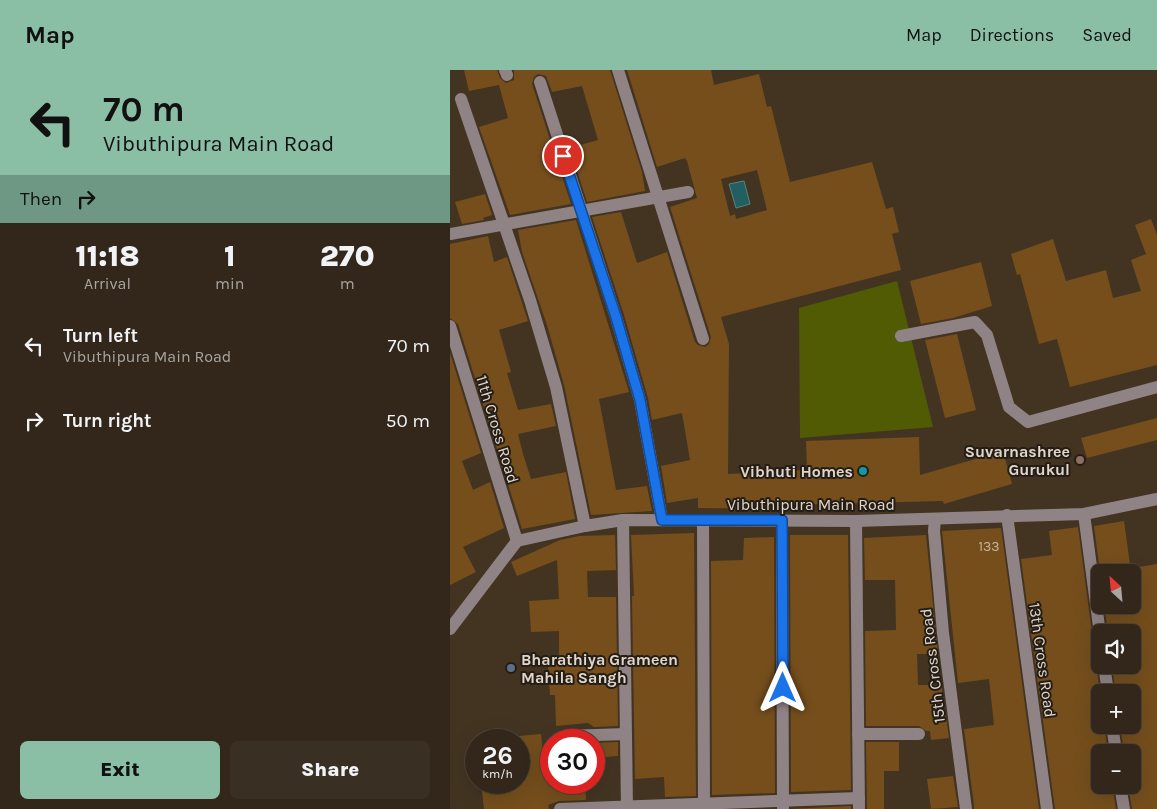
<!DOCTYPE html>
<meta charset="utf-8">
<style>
body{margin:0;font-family:Karla,sans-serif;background:#3a2f23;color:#f1f3f6;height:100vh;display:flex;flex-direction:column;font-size:19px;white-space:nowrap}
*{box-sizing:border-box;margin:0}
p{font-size:16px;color:#a8a5a2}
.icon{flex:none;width:28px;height:28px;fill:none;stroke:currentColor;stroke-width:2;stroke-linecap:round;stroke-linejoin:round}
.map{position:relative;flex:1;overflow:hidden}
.drawer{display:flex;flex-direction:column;background:#32271a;width:450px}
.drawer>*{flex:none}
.banner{background:#8abfa5;color:#111;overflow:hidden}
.needle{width:32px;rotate:334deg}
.buttons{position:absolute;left:641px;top:494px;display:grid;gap:10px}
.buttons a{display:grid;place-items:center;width:50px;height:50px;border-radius:8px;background:#32271a;box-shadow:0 5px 20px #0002,0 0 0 1px #4d4439;font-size:25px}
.speed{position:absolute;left:15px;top:659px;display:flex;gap:10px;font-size:25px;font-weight:700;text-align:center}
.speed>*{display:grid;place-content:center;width:65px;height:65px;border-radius:50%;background:#32271a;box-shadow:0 5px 20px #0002,0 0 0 1px #4d4439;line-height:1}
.speed small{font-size:12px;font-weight:400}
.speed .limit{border:8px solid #d22;background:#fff;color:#111}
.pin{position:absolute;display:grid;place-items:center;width:42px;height:42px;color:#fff;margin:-21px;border:2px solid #fff;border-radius:50%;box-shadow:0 1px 5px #0007}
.me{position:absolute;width:55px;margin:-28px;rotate:0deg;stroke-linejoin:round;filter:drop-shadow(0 0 4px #0008)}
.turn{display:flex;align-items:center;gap:18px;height:105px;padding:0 20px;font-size:22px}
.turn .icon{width:65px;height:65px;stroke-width:2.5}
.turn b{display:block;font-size:35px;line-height:42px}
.then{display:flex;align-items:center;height:48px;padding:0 20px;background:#0003;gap:10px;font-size:19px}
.eta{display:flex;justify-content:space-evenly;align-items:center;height:85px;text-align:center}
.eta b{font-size:30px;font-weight:800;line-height:35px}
.button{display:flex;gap:10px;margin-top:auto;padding:10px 20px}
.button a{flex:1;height:58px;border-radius:8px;background:#8abfa5;color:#111;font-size:20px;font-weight:800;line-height:58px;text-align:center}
.button a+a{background:#3a2f23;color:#f1f3f6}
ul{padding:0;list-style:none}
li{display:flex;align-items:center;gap:15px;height:75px;padding:0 20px}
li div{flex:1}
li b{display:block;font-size:19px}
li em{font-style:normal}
header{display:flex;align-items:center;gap:30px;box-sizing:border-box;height:70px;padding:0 25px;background:#8abfa5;color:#111}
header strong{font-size:24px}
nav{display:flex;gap:28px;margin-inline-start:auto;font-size:18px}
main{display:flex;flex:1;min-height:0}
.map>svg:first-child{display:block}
.green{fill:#505b03}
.water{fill:#215f60;stroke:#5a8380}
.building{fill:#754e1c;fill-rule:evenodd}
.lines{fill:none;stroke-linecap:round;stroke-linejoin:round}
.minor{stroke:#908386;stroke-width:12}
.route-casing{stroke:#114b97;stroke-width:12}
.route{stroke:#1a73e8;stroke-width:9}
.education-dot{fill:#8d6e63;stroke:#241d15;stroke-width:2}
.culture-dot{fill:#0f9aa8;stroke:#241d15;stroke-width:2}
.service-dot{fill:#5c6f8a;stroke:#241d15;stroke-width:2}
.labels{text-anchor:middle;stroke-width:4;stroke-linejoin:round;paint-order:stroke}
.number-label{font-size:14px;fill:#c5b49f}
.street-label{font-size:16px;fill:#e0d6cb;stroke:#241d15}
.poi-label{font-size:16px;font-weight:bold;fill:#e0d6cb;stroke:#241d15;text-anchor:end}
</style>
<header>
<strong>Map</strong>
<nav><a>Map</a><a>Directions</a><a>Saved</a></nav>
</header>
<main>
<section class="drawer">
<div class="banner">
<div class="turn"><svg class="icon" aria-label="left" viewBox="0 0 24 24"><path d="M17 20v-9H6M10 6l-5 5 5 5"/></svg><div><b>70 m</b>Vibuthipura Main Road</div></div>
<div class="then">Then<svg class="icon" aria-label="right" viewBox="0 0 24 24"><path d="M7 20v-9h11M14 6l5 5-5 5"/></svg></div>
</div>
<div class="eta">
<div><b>11:18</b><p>Arrival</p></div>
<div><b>1</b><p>min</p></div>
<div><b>270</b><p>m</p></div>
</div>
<ul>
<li><svg class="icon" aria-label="left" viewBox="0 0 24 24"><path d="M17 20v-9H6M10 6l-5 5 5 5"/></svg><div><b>Turn left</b><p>Vibuthipura Main Road</p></div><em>70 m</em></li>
<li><svg class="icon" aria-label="right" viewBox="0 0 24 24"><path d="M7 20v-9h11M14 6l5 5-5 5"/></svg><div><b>Turn right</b></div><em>50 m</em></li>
</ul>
<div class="button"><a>Exit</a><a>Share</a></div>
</section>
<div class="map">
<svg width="707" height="739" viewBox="0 0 707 739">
<rect width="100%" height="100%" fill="#433422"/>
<!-- green -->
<path class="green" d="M447 211 483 357 350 368 349 238Z"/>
<!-- water -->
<path class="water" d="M294 111 300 134 286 138 279 114Z"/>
<!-- building -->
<g class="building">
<path d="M14 0H47L50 8 56 13 64 10V0H160L192 102 195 121 137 132 120 78 148 70 132 16 102 22 96 6 88 4 84 7 82 14 121 134 60 145 29 57 58 48 49 15 19 21Z"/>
<path d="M177 0H261L264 15 309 4 317 37 321 36 340 112 422 92 436 139 443 137 449 162 442 164 451 200 271 247 279 274 278 404 357 400 356 371 469 367 470 405 553 381 562 414 494 434 493 431 335 435V439L248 438V428L217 433 211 396 240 390 232 343 202 350 198 328 174 245 142 147 171 142 187 193 217 182 245 272 248 275 255 277 259 274 261 267 220 137 247 128 237 91 235 88 207 97ZM307 100 317 140 286 149 285 144 280 146 271 109Z"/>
<path d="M35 124 42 145 33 148 34 150 12 154 5 132Z"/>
<path d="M701 149 707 165V295L620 317 607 269 589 274 570 204 567 205 561 184 603 169 616 211 656 200 663 228 691 221 681 190 696 184 685 155Z"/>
<path d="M126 150 179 322 149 329 166 420 197 416 202 441 141 445 114 315 97 255 72 182 68 160Z"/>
<path d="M38 166 44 192 57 187 78 251 49 260 61 302 57 303 68 340 101 334 106 356 68 364 73 384 81 409 116 402 125 449 72 459 8 254 0 248V174Z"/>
<path d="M531 192 542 236 503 248 471 254 460 211Z"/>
<path d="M507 264 526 340 495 348 475 270Z"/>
<path d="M0 283 31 383 12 391 23 420 40 412 54 458 13 477 26 502 0 515Z"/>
<path d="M707 348V370L637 388 631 368Z"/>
<path d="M674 451 681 502H650L644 456Z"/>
<path d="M628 457 650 623V655H654L658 682H650V715H662L666 739H605L571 489 602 485 599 461Z"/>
<path d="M551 458 589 739H524V735L514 659 544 655 539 609 508 613 492 461Z"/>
<path d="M244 463 246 726 215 727 214 707 185 709 182 526H184L181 465Z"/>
<path d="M165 465 166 500 137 501 138 527H166L168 656 144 657 138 653 106 656 105 625H100L98 595 109 594V561L81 562 79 531 109 529 107 490 67 506 61 492 110 470 129 466Z"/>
<path d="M340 465H398L401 720 341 722Z"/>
<path d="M476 465 488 584H467L468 615H492V644L496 646 499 668 481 670 480 661H476L469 656H416L415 561 446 560V557L445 510H415L414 468Z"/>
<path d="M324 467 325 723 262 725 261 491 293 490 294 468Z"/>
<path d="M707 494V739H682L678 715H682V682H674L670 657 682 655V615L665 617 662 596 682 595V562H658L654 535H682V498Z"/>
<path d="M91 664 96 712H135L136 730 109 731 98 735 99 739H34L31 712H69V666Z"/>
<path d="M168 672V686L144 688V673Z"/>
<path d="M416 672H449V701H434V739H417Z"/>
<path d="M503 706 508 737 481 739 477 709Z"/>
<path d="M401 736V739H341Z"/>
</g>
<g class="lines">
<!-- minor -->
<g class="minor">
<path d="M55 0 57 5"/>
<path d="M168 0 253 269"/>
<path d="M90 12 166 247 190 330 212 450"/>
<path d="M11 29 80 230 106 317 135 456"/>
<path d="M0 164 238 122"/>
<path d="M0 256 67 471"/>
<path d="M451 266 525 252 537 265 559 337 578 352 707 317"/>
<path d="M634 444 650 564"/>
<path d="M557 445 597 739"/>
<path d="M485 449 484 461 493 563 516 739"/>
<path d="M173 450 177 739"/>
<path d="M332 450 333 739"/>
<path d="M253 451 254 739"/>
<path d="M406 451 409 739"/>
<path d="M0 559 67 471 135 456 173 450 406 451 634 444 707 429"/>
<path d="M654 595 658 622"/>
<path d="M662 655 666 682"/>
<path d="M408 664H469"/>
<path d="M116 666 176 664"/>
<path d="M670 715 674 739"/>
<path d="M110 739 409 728"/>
</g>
</g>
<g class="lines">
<defs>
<path id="route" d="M113 86 166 247 190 330 212 450H332L333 618"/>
</defs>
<!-- route casing -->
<use href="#route" class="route-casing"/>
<!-- route -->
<use href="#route" class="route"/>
</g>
<!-- markers -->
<circle class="education-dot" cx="630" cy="390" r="5"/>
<circle class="culture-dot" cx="413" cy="401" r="5"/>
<circle class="service-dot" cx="61" cy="598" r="5"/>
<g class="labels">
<!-- number labels -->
<g class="number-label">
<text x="539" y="481">133</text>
</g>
<!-- street labels -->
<g class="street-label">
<text transform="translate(48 359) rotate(73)" y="6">11th Cross Road</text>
<text x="361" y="440">Vibuthipura Main Road</text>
<text transform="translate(593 590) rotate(82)" y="6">13th Cross Road</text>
<text transform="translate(482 596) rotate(-97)" y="6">15th Cross Road</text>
</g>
<!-- poi labels -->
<g class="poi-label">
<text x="620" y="387">Suvarnashree<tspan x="620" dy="18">Gurukul</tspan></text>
<text x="403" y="407">Vibhuti Homes</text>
<text x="71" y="595" text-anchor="start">Bharathiya Grameen<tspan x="71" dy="18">Mahila Sangh</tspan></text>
</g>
</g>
</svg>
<div class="buttons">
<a><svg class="needle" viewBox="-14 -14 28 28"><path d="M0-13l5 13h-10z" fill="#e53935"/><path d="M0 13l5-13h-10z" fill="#a8a5a2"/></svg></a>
<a><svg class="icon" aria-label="sound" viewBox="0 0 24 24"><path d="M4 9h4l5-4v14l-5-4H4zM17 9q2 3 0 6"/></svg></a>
<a>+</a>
<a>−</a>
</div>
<div class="speed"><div>26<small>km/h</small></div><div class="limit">30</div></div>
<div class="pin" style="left:113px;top:86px;background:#d93025"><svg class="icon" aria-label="arrive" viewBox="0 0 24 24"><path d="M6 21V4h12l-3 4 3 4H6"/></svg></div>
<svg class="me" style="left:333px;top:618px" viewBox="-20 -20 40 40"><path d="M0-17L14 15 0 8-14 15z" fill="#1a73e8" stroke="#fff" stroke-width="4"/></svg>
</div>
</main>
